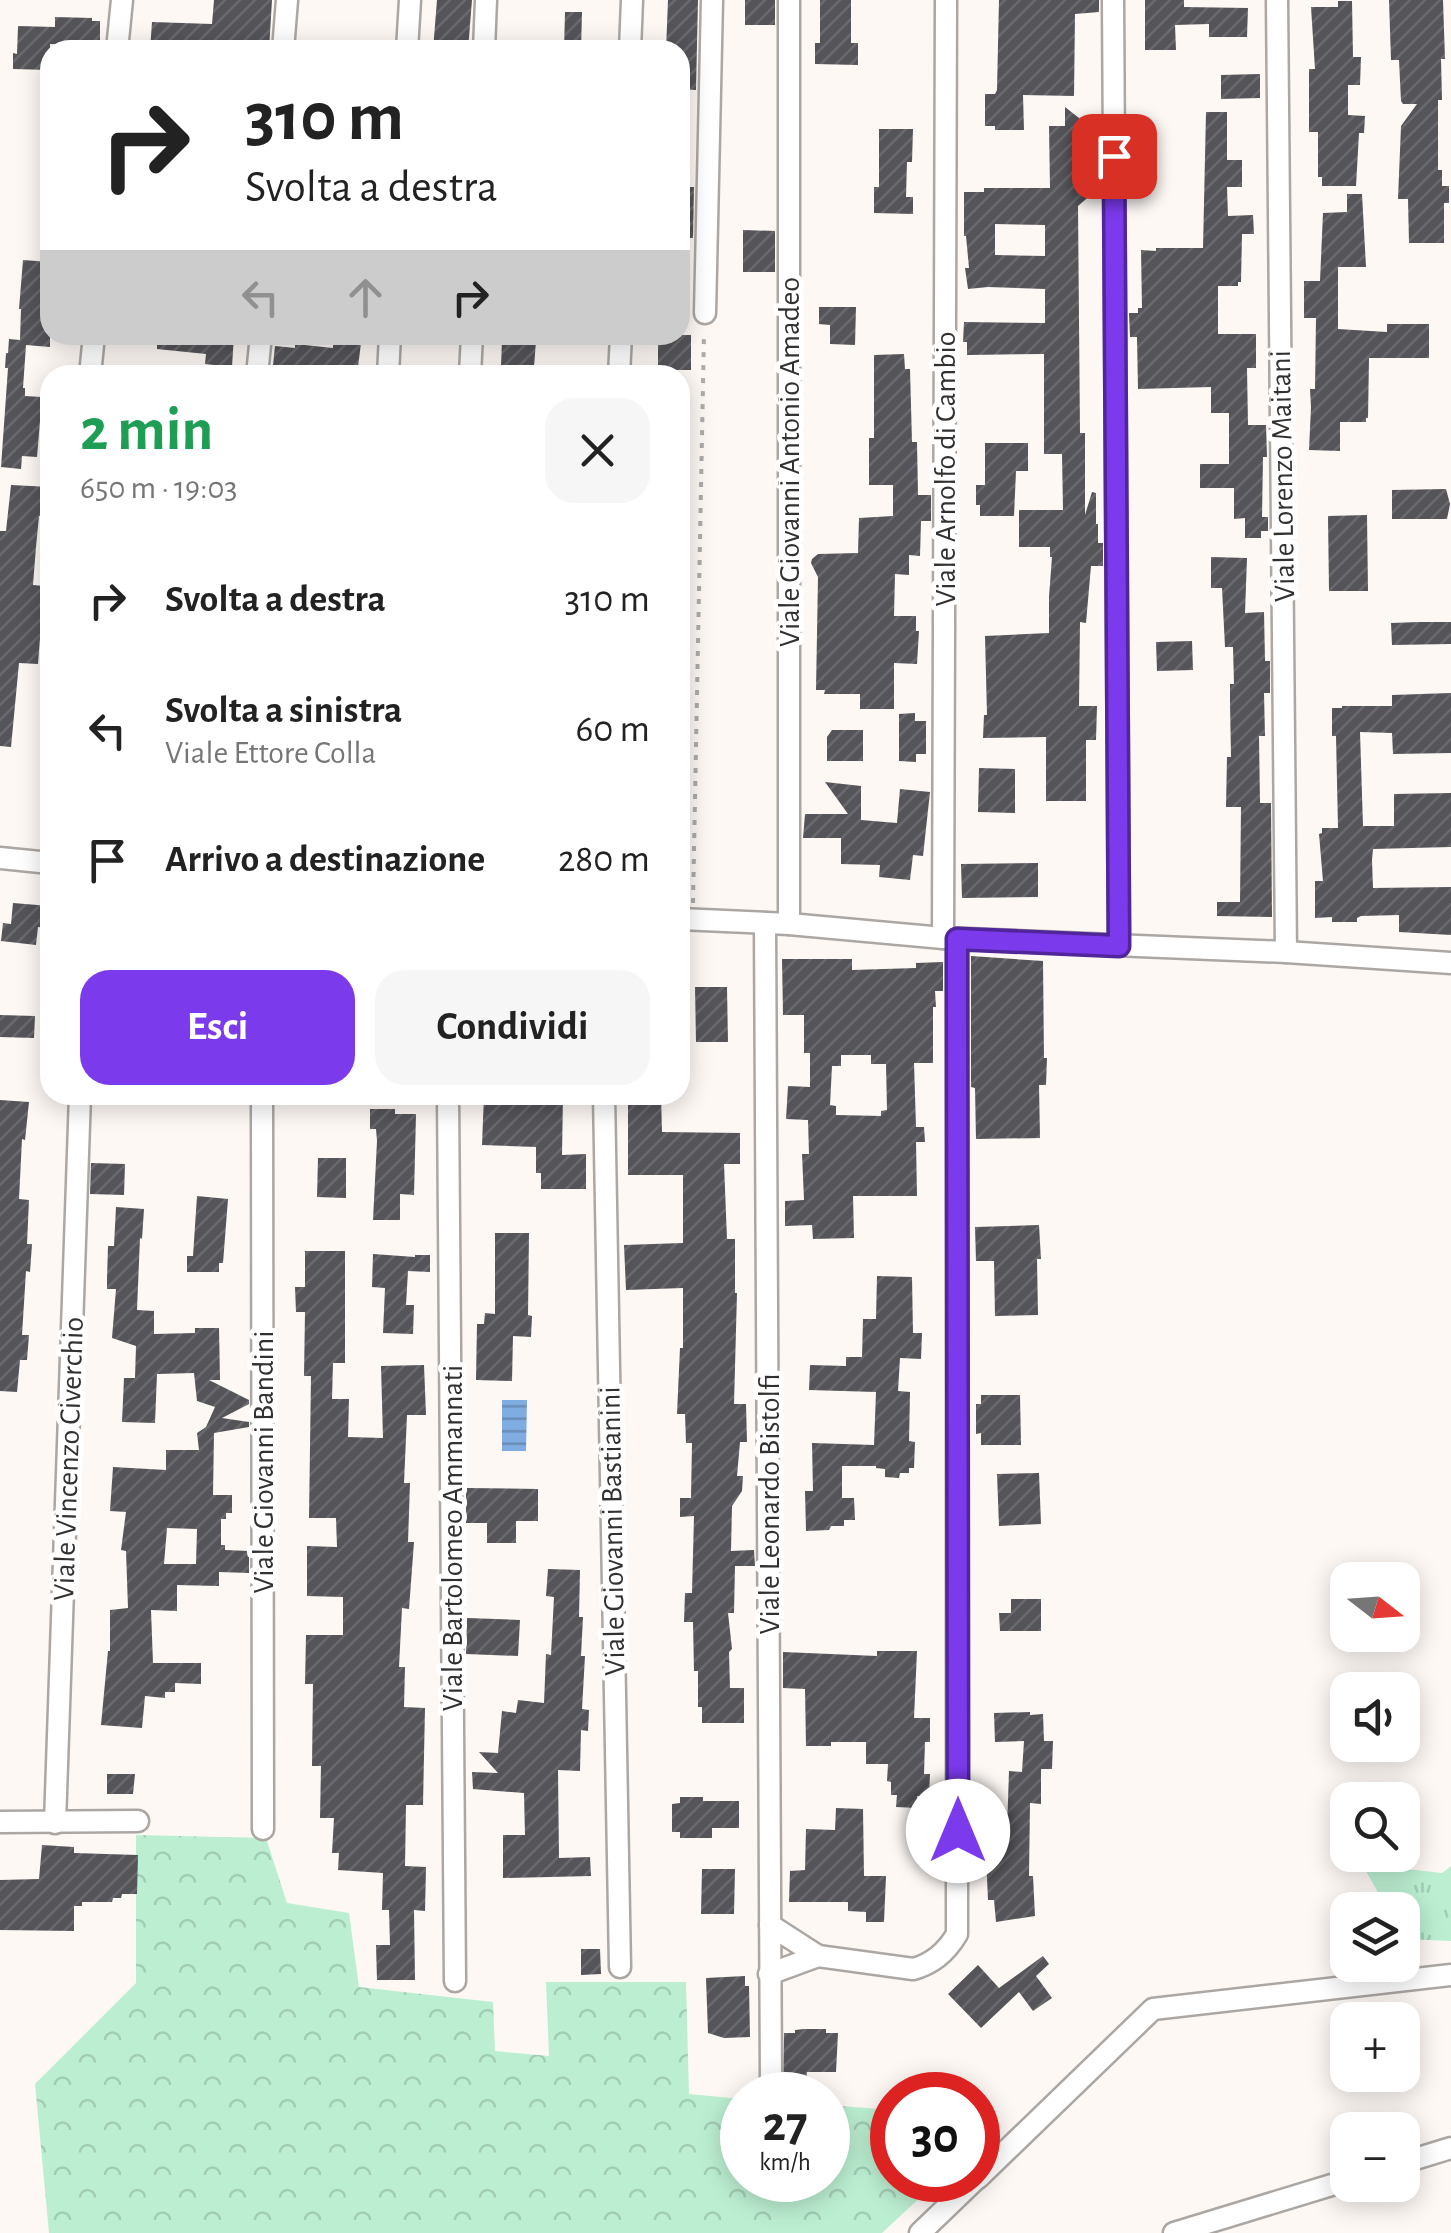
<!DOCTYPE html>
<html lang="it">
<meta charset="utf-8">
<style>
body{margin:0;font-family:"Alegreya Sans",sans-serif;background:#f6f6f6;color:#222;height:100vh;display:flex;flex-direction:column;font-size:38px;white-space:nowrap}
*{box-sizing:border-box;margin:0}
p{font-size:32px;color:#767676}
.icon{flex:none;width:55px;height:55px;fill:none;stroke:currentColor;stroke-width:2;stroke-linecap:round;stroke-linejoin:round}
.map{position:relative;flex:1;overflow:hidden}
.sheet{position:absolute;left:40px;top:365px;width:650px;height:740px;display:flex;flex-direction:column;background:#fff;border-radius:30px;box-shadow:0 5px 25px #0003}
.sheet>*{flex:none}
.hud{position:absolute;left:40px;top:40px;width:650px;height:305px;border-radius:30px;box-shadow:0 5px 25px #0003;background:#fff;color:#222;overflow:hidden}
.needle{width:65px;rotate:107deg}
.tools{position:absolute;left:1330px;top:1562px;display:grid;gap:20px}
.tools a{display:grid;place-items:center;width:90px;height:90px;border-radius:20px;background:#fff;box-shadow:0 5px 25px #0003;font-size:50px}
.speed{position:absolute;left:720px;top:2072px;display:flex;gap:20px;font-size:50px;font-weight:700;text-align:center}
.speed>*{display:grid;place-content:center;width:130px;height:130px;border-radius:50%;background:#fff;box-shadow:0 5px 25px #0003;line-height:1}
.speed small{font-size:25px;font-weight:400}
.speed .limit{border:15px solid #d22;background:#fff;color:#111}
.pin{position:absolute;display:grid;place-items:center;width:85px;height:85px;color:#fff;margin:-42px;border-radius:20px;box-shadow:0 5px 15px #0006}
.me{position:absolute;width:110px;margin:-55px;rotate:0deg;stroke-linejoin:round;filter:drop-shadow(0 0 8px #0008)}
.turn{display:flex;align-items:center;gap:35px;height:210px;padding:0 40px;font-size:45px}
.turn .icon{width:130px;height:130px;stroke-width:2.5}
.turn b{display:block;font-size:70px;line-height:85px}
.lanes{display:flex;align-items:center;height:95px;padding:0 40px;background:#0003;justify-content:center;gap:50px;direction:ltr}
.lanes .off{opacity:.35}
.round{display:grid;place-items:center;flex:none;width:105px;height:105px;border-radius:30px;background:#f6f6f6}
.overview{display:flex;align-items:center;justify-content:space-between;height:170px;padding:0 40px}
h1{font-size:60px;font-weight:600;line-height:75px;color:#1e9e55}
.primary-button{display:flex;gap:20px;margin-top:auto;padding:20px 40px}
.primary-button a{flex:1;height:115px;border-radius:30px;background:#7c3aed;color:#fff;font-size:40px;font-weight:600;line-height:115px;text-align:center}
.primary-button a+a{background:#f6f6f6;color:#222}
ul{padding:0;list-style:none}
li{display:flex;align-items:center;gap:30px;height:130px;padding:0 40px}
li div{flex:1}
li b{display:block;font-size:38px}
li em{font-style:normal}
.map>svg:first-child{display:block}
.grass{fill:url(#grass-tufts)}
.forest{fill:url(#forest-crowns)}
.water{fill:url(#water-rules)}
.building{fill:url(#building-hatch);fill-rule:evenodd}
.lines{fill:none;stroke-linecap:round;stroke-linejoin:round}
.street-casing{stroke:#aca7a3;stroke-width:25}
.path{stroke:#afaba8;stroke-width:4;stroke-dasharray:5 8;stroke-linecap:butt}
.street{stroke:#fff;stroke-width:20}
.route-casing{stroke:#51269a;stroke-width:25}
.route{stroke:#7c3aed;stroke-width:18}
.labels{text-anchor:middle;stroke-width:10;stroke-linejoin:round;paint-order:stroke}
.street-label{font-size:30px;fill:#333130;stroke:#fff}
</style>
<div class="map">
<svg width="1451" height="2233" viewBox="0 0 1451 2233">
<defs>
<pattern id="grass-tufts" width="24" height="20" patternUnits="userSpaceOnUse" patternTransform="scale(2.5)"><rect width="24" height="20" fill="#bcefd2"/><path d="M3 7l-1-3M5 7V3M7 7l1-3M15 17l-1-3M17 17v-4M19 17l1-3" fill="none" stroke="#a2cdb5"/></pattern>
<pattern id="forest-crowns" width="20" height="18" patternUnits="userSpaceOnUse" patternTransform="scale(2.5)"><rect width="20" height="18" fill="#bcefd2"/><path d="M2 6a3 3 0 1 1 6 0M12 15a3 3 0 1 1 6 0" fill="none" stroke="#a2cdb5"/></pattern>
<pattern id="water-rules" width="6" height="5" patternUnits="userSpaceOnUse" patternTransform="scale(2.5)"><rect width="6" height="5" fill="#7face1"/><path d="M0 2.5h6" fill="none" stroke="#698db7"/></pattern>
<pattern id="building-hatch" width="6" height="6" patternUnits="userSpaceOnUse" patternTransform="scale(2.5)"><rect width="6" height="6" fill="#545459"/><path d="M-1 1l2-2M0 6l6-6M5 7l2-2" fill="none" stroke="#6a6a6e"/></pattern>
</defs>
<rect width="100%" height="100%" fill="#fdf8f4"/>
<!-- grass -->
<path class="grass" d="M1362 1864 1442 1873 1451 1866V1941L1404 1939 1402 1910H1388Z"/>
<!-- forest -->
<path class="forest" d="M136 1835 266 1838 287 1903 349 1913 359 1987 493 2002 495 2051 549 2056 546 1982H686L689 2094 742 2099V2180H828V2105L892 2110V2180H939L882 2233H49L35 2084 136 1983Z"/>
<!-- water -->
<path class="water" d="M502 1400H527L526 1451H502Z"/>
<!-- building -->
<g class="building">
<path d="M214 0H272L269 50H150L152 22 212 24Z"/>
<path d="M437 0H472L468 50H433Z"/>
<path d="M668 0H698L696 90 680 89V50H666Z"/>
<rect x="745" y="0" width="30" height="25"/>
<path d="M820 0H851V43H858V65L815 64V43H820Z"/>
<path d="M999 0H1099V12L1075 14 1074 96 1023 95 1024 130H995V126H985V94H995L997 90Z"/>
<path d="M1145 0H1184V7L1248 8 1247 37H1209V24L1175 25 1176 50H1145Z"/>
<path d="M1389 0H1443L1445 59H1441L1442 100H1438V170H1442V186H1449V203H1444V243H1409L1408 199H1398L1401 126 1417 104H1403L1401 101 1399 60H1391Z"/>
<path d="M1338 1H1352L1353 57H1361L1360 85H1348V115L1365 116 1364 133H1359L1356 186H1322V177H1318V132H1309V69H1315L1311 7H1338Z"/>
<path d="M565 12H582L581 50H564Z"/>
<path d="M55 17 92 18V21H100V41L90 40V45L50 44V70L13 69V53L17 54 18 26 55 27Z"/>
<path d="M1260 74V98L1221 99V75Z"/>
<path d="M1065 107 1093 129V193L1078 206 1080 433H1085V515L1092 492 1096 493V524H1098V543H1103V566H1091L1086 623 1080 622 1079 706H1097L1096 740H1086V801H1046V737L983 738 984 715H987L985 636 1049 633V597L1052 557H1050V547H1019V510H1063L1062 454H1044V354L967 355V342H963L964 322 1045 323V289L988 287 968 289 965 268H969L966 236H964V192H984V188H1050L1049 126H1065ZM995 224 1045 225V256L995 255Z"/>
<path d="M1206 112H1227V160H1242V187H1227L1228 216 1253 215 1254 234H1242L1241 282H1238V286H1218V334H1256V368H1247L1248 425H1266L1267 457H1263L1262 517H1268V531H1261V538H1245V518L1234 519V488H1200V464H1229V413H1211V387L1138 389 1137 337H1130L1129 313H1138V308H1142L1141 250 1156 251V248H1203Z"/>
<path d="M879 129H913L912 162H907L906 197H913V214L874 213V187H879Z"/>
<path d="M680 187H694L693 238H680Z"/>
<path d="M1347 194H1362L1366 267H1338V329L1387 332V324H1429V358H1369L1368 418H1366V422H1340V451L1309 450 1311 407 1310 389H1315L1316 318H1304V281H1320L1323 213 1347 212Z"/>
<path d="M743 230 775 231V272H743Z"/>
<path d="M23 260 50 262V347L26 345 23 388H25V396L42 397 37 457 22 456 21 469 1 467 8 368H5L6 353H8L9 339 20 340 21 309H19Z"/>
<path d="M819 307H856L855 345 830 344V325L819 324Z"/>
<path d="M157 335H234L232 367 205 364 206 354 157 349Z"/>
<path d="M333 335H362L357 375H272L275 346 295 348V344L333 348Z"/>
<rect x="658" y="335" width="33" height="35"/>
<path d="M502 340 536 341 534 367 501 366Z"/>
<path d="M904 354 905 369H910L912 442H917L918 495H931V521H921L920 556 909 555V575L895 574 894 616H916V631H919L917 664 894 663V709H860V694H824L825 690H816L818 577 811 563 812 559 818 554 858 553 859 518 893 516V485H869V438H874V355Z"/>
<path d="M985 443H1028V471H1016L1014 516H980V505H976V485H985Z"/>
<path d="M11 485 50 487V517L39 516 36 547 33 585 44 586 38 664 19 663 11 747 0 746V531H6Z"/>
<path d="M1446 489 1450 504 1447 519H1392V490Z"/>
<path d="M1367 515 1368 591H1329L1328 516Z"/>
<path d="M1211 557 1247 558 1245 613 1264 612 1265 661H1270V693H1264L1265 736H1259L1260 803H1271L1272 917 1217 916V902H1240L1241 807H1226L1227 757H1231L1230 702V684H1234L1233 647H1225L1222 588H1211Z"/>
<path d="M1419 622H1451V644L1392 645 1391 623Z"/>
<path d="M1192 641 1193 670 1157 671 1156 642Z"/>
<path d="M1451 693V753L1393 754 1392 733 1360 732 1363 826H1394V794L1451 793V847L1373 849 1372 860 1373 888 1451 887V935L1399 932V915L1361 916 1357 918V922H1332V917L1315 918V881H1323L1319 834 1322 833V828H1338L1336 736H1332V708H1342V706H1392V695Z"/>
<path d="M915 713V721H926V754H916V762L899 761V714Z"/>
<path d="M832 730H863V761H827V737Z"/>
<path d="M979 768 1015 769V813L978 812Z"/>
<path d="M825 782 861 786V820L897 823 900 789 930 792 923 856 913 855 910 880 879 877 880 865 841 864V838H803L805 814H848Z"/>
<path d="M1038 863V897L962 898 961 864Z"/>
<path d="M13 903 50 906 47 928 38 927 36 945 1 941 3 923 11 924Z"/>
<path d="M971 956 1043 961 1044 1058H1047L1046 1085H1039L1040 1138 976 1139 975 1088 971 1087Z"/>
<path d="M782 959H852V970L916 968V963L943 962V991H935L936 1007H933V1063H914L916 1127H924L925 1142H916L917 1196H853L854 1238 813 1239 812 1225 785 1226V1201L804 1200 802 1154H809L808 1120 786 1119 788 1086 810 1087V1053H804V1015H783ZM841 1055H871V1064H886L887 1110 881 1111V1116L836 1115V1106L830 1105 832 1066H841Z"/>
<path d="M695 987H727L728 1042H696Z"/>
<path d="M0 1015 35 1016 34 1038 0 1037Z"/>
<path d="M484 1095H563L562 1155 586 1154V1189H541V1173H536V1147L482 1145Z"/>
<path d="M628 1095H661L662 1132 740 1133V1164H724L727 1239H735V1293H737L734 1404H746L747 1442H740L737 1476H743L742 1491 732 1506 731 1551 754 1550 755 1566H735L734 1613H728L732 1649 729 1652 730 1688H744V1723H702V1707H698V1671H694L693 1622H684L685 1593H692L694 1516 680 1517V1498H691L692 1443H686L685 1414H677L680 1348H683V1288L626 1290 624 1245 683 1243V1175H628Z"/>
<path d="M0 1100 29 1102 25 1140 22 1139 19 1199 29 1200 27 1244H32L30 1272 26 1271 22 1335H29L27 1360H20L17 1392 0 1391Z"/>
<path d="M370 1109H395V1114H416L414 1195 400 1194V1220H373L377 1141 376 1129H370Z"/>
<path d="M318 1158H346V1198L317 1197Z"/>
<path d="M91 1163 125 1164 124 1195 90 1194Z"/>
<path d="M197 1196 228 1199 223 1263H219V1272H187V1256H193Z"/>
<path d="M116 1207 144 1209 142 1239 140 1238 137 1310 154 1311V1334L195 1333V1328H219L220 1380H209L249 1400V1404L222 1418 249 1422V1427L214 1433 213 1495H232V1513H226V1519H221V1545H225V1550L249 1551V1573L219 1572V1586L177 1585V1611L151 1610 153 1663H201V1684L175 1683V1692H165V1698L145 1696 142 1728 101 1725 108 1651H110V1610L128 1608 126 1551 121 1550 126 1512 110 1511 113 1467 166 1470V1450H199L197 1433 206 1427 215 1407 197 1401 194 1373 157 1374 155 1423 122 1422 124 1378H135L136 1346 112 1338 116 1289H107V1279L108 1246H114ZM167 1528 197 1529 196 1564H164Z"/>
<path d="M1039 1225 1041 1259H1037L1038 1315 995 1316 994 1261H976L975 1227Z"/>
<path d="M495 1233H529L528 1315 532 1316 531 1337 513 1336 512 1381 476 1380 477 1324H484L485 1313 495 1314Z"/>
<path d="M305 1251H345V1363H333L332 1399H349L348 1437 383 1438 381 1366 424 1365 426 1415H407L404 1483H410L408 1542H414L409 1609 402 1608 399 1667H405L404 1707 425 1708 423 1805H406L405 1866 426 1867 425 1911 414 1910 415 1980H377L376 1945H390L389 1910H382L383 1873 338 1870 339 1853H332L334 1818H320L321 1766H312L313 1684H305L306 1635H343V1597L307 1596V1546L337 1547 336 1518H309L311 1376H304L305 1312H296L295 1287H305Z"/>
<path d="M373 1254 415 1257V1255H430V1272L408 1271 406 1305H414L413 1334 383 1333 385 1288 372 1287Z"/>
<path d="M877 1276 912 1277 913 1333H922L921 1359 900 1358 898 1391 910 1392 909 1441 915 1442 914 1468H909V1473H900L899 1478 885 1477V1469L876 1468V1466H842V1498H854L855 1520H844V1526H831L829 1530 806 1531 805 1491H813L812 1443 874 1445 876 1392 809 1390 810 1365 846 1366V1357H862L863 1319H876Z"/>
<path d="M981 1395H1020L1021 1445H981V1433L976 1434V1404H981Z"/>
<path d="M1039 1473 1041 1524 999 1526 997 1474Z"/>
<path d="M466 1488 538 1489V1521H516V1543H487V1523H466Z"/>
<path d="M548 1569 580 1570 579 1617H583L581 1656H585L582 1709 589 1710 588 1731 581 1730 580 1771 558 1770 559 1858 590 1857 591 1876 503 1878V1835H525L524 1793 473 1789 472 1772 498 1773 479 1752 498 1753 502 1711 516 1713 518 1700 544 1703 546 1654 551 1655 554 1597 546 1596Z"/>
<path d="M1011 1599H1041V1631H1000L999 1613H1011Z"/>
<path d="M467 1618 520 1620 518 1656 466 1654Z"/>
<path d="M877 1651H917L914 1718H930V1742H925L924 1774H930L929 1796H917V1808L896 1807 897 1795H891V1782L887 1781 888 1764H866V1742H831V1746H806L805 1689 783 1688V1652L877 1656Z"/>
<path d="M1030 1712V1715L1043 1714 1044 1741H1053L1052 1769H1041V1804L1030 1803 1029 1876H1033L1035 1916 996 1922 994 1900H988L986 1856 972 1855V1838H998V1829H1007L1009 1771 1022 1772 1024 1741 995 1742 994 1713Z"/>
<path d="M107 1774H135L133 1794H107Z"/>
<path d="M680 1797H703V1801H739V1828H712V1838H680V1832H672V1804L680 1803Z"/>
<path d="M836 1808 863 1809 864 1876H886L884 1922H866V1912L848 1911V1902H789L790 1871 805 1870 806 1829 835 1830Z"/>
<path d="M42 1845 74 1847V1853L138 1855 137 1894H122L121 1898H113L112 1902H82V1906H74V1931L0 1930V1880L39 1879Z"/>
<path d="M702 1869H735L734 1914H701Z"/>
<path d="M581 1949H600L601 1974 581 1975Z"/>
<path d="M1043 1956 1049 1964 1036 1976 1052 1998 1033 2011 1019 1992 981 2028 948 1994 978 1965 999 1988Z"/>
<path d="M745 1976V1986H749L750 2037 724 2038 708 2033 706 1978Z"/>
<path d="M804 2029H826V2033H838L836 2072H807L805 2091 783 2089 784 2033H795V2030Z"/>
</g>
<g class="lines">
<defs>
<g id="street">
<path d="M789 0V924"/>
<path d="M1113 0 1119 945"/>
<path d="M1277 0 1286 952"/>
<path d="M117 50 122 0"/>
<path d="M283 50 287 0"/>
<path d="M407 50 410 0"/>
<path d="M484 50 486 0"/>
<path d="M630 50 632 0"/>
<path d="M705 313 712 0"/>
<path d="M90 375 94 335"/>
<path d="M257 375 261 335"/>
<path d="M388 375 390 335"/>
<path d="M470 375 472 335"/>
<path d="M619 375 621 335"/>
<path d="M0 858 50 863"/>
<path d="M680 919 789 924 943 938 1286 952 1451 963"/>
<path d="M765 923 771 2084"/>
<path d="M943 938 946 0"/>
<path d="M262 1095 263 1829"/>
<path d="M448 1095 455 1981"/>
<path d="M604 1095 620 1967"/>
<path d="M0 1822 138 1821"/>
<path d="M55 1823 80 1095"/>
<path d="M818 1956 913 1969C933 1964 947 1951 957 1934V939"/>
<path d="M769 1974 818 1956 770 1925"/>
<path d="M1402 2163 1451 2148"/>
<path d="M978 2178 1153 2009 1451 1975"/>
<path d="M920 2233 975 2180"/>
<path d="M1174 2233 1348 2180"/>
</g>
</defs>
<!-- street casing -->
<use href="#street" class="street-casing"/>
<!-- path -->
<path class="path" d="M693 903 704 333"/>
<!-- street -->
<use href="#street" class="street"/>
</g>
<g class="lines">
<defs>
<path id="route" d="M958 1831 957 939 1119 946 1114 156"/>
</defs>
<!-- route casing -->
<use href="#route" class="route-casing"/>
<!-- route -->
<use href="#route" class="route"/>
</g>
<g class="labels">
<!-- street labels -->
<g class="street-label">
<text transform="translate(789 462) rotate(-90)" y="10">Viale Giovanni Antonio Amadeo</text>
<text transform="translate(945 469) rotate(-90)" y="10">Viale Arnolfo di Cambio</text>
<text transform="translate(1282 476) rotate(-91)" y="10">Viale Lorenzo Maitani</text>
<text transform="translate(68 1459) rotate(-88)" y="10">Viale Vincenzo Civerchio</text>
<text transform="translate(263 1462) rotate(-90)" y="10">Viale Giovanni Bandini</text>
<text transform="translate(769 1504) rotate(-90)" y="10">Viale Leonardo Bistolfi</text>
<text transform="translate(612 1531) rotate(-91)" y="10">Viale Giovanni Bastianini</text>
<text transform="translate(452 1538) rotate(-90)" y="10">Viale Bartolomeo Ammannati</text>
</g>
</g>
</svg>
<div class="tools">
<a><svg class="needle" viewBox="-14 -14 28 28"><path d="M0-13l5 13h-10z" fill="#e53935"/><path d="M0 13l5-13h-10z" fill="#767676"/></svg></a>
<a><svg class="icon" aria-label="sound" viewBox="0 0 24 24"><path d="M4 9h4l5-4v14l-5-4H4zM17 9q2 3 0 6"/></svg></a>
<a><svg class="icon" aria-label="search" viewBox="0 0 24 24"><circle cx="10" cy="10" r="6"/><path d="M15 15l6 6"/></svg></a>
<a><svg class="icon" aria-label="layers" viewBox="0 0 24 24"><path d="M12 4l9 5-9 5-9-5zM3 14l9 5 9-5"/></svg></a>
<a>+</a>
<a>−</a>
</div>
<div class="speed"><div>27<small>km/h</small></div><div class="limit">30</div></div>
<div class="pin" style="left:1114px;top:156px;background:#d93025"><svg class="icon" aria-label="arrive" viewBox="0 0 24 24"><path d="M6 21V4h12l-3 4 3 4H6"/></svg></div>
<svg class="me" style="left:958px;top:1831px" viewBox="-20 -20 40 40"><circle r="19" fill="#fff"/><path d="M0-13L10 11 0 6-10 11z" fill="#7c3aed"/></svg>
<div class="hud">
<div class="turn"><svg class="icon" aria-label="right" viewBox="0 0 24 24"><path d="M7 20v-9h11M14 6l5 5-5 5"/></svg><div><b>310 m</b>Svolta a destra</div></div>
<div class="lanes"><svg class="icon off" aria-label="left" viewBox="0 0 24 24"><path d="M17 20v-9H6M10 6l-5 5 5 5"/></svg><svg class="icon off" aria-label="ahead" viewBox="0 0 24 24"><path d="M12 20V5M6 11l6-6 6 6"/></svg><svg class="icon" aria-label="right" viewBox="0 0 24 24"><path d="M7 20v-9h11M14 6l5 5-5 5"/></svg></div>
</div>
<section class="sheet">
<div class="overview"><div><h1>2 min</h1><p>650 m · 19:03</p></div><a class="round"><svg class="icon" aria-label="close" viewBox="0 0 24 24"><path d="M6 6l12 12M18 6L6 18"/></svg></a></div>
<ul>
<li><svg class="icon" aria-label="right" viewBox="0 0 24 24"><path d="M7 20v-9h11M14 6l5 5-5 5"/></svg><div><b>Svolta a destra</b></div><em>310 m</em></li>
<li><svg class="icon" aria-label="left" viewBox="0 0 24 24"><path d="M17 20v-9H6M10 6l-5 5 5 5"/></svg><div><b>Svolta a sinistra</b><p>Viale Ettore Colla</p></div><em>60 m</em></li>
<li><svg class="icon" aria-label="arrive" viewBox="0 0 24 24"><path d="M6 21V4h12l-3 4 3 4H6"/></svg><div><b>Arrivo a destinazione</b></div><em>280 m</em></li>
</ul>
<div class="primary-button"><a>Esci</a><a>Condividi</a></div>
</section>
</div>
